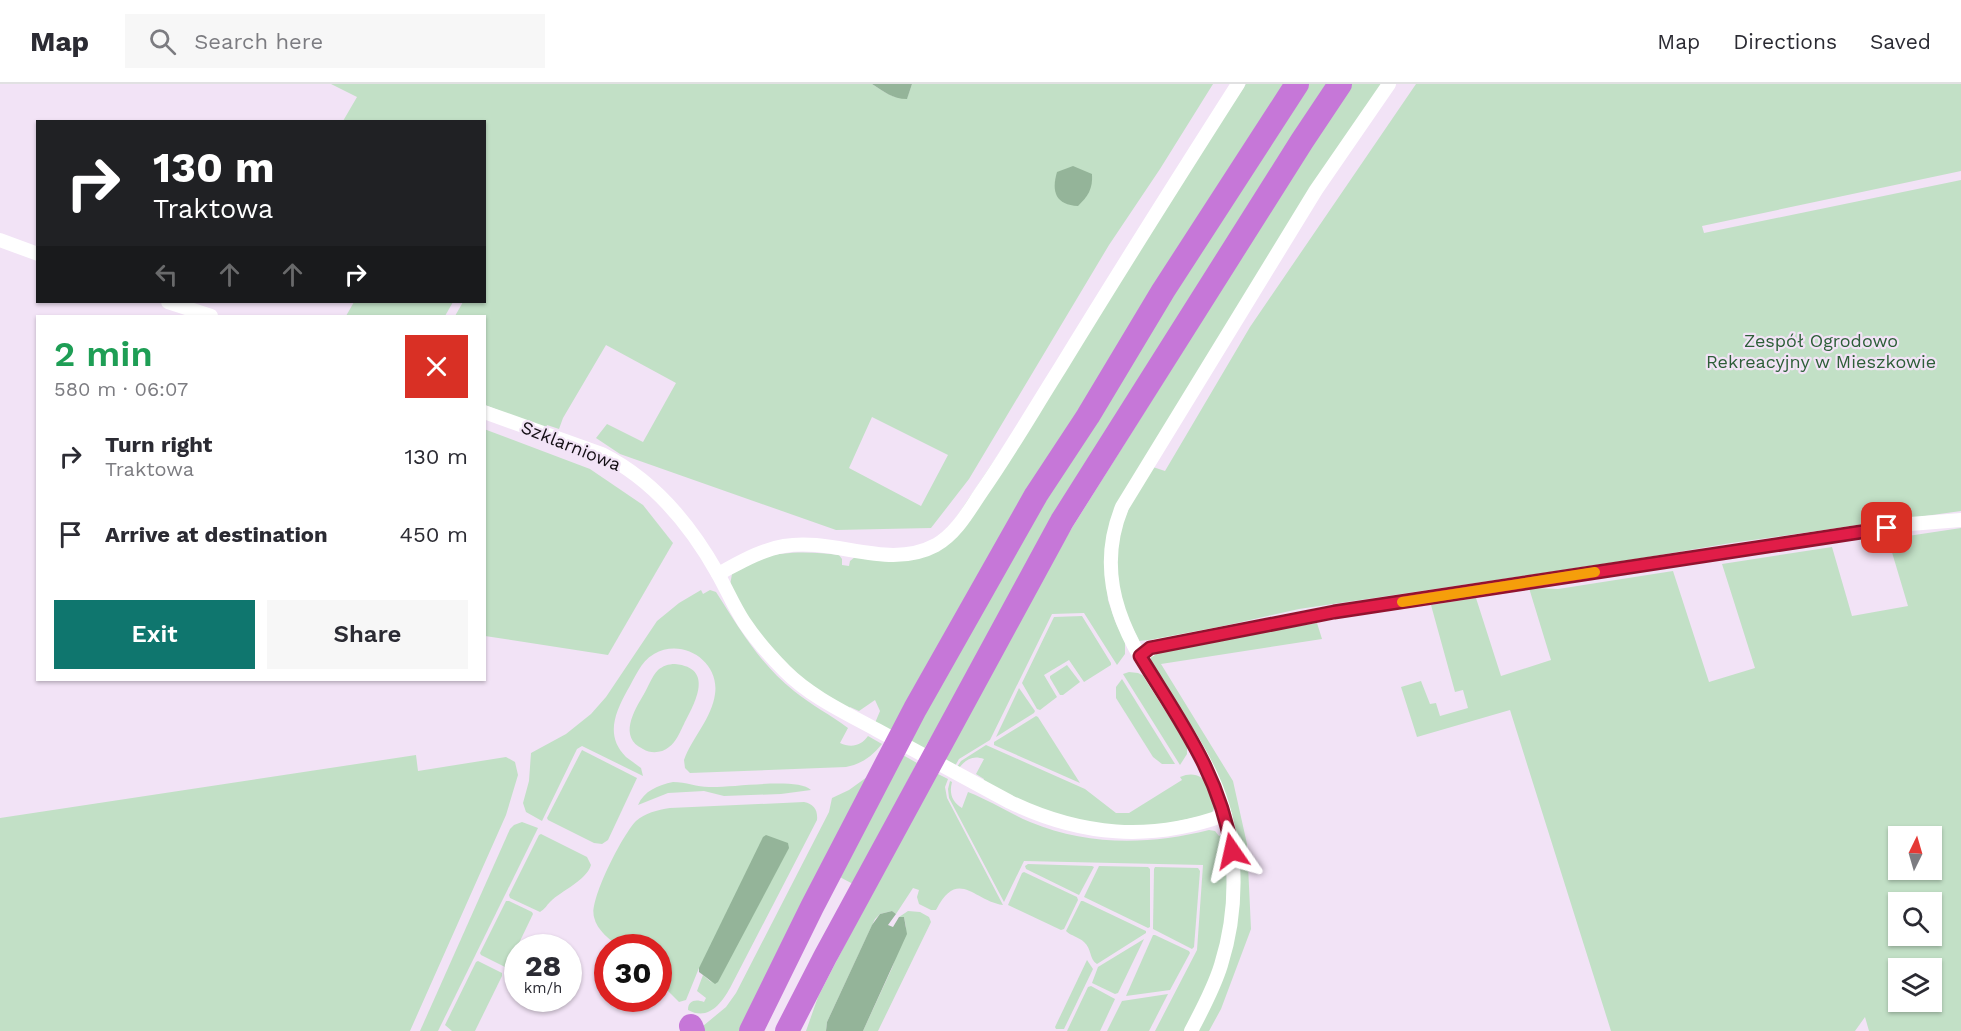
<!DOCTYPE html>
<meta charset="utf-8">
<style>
body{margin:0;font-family:"Work Sans",sans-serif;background:#f7f7f7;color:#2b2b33;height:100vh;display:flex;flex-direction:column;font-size:22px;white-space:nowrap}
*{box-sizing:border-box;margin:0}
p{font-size:20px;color:#7c7c81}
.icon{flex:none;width:33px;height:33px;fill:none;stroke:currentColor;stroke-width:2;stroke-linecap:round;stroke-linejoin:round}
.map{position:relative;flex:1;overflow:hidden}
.sheet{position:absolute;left:36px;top:231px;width:450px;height:366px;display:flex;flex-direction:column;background:#fff;border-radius:0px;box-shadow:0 2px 4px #0004}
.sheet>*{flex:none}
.hud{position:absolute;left:36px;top:36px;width:450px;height:183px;border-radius:0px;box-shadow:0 2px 4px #0004;background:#202124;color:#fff;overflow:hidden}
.needle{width:39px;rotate:5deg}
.tools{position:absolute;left:1888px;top:742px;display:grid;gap:12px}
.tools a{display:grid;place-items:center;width:54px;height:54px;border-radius:0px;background:#fff;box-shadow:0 2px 4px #0004;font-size:30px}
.speed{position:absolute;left:504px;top:850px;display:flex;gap:12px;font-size:30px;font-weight:700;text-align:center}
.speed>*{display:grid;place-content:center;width:78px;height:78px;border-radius:50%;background:#fff;box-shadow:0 2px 4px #0004;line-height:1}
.speed small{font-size:15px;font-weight:400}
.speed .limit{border:9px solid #d22;background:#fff;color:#111}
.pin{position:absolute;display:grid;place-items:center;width:51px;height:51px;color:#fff;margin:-26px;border-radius:12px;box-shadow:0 3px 9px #0006}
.me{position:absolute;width:66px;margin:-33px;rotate:349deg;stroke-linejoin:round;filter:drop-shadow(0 0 4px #0008)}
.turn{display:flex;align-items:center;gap:21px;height:126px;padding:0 18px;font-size:27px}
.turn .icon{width:78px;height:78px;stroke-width:2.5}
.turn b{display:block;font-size:42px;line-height:51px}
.lanes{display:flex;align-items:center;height:57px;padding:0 18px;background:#0003;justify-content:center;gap:30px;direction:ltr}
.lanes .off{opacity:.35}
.round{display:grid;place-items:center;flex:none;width:63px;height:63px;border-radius:0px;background:#f7f7f7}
.summary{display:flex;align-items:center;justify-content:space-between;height:102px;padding:0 18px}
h1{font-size:36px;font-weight:600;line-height:45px;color:#1e9e55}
.primary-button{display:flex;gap:12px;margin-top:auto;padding:12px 18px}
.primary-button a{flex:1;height:69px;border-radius:0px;background:#0f766e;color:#fff;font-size:24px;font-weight:600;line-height:69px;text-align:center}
.primary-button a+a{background:#f7f7f7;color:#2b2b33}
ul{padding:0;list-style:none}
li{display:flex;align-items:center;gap:18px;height:78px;padding:0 18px}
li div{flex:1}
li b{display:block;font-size:22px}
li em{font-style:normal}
header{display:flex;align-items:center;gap:36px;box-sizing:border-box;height:84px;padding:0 30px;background:#fff;border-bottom:2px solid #e1e1e2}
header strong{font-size:28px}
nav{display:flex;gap:33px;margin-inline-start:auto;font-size:21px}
.search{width:420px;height:54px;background:#f7f7f7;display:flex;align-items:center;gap:15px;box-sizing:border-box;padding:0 21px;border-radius:0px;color:#7c7c81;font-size:22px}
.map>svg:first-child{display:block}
.green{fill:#c2e0c6;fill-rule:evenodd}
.water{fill:#94b499}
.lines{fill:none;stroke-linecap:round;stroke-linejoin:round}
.street{stroke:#fff;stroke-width:14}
.highway{stroke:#c677d8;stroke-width:24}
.route-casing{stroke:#92132f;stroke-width:15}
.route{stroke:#e11d48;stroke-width:10}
.slow{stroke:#f59e0b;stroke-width:10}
.labels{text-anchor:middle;stroke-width:4.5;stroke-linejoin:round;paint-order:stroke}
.park-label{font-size:18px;fill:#2d5e38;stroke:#f2e3f6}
.street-label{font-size:18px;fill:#130e14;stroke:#f2e3f6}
</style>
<header>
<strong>Map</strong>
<div class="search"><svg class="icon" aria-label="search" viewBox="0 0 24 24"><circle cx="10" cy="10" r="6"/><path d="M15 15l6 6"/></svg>Search here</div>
<nav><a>Map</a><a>Directions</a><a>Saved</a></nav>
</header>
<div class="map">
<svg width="1961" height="947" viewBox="0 0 1961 947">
<rect width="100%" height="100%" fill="#f2e3f6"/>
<!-- green -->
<g class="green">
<path d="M331 0H872C885 8 892 15 907 14L912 0H1213L1160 85 1109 161 969 395 931 444 836 446 620 370 596 354 607 340 643 358 676 299 606 261 563 334 559 345 547 341 546 345 485 321 484 232H455L463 218H484V38L343 37 357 13ZM872 333 948 371 921 422 849 384Z"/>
<path d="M1246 0H1287L891 647 875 639 880 627 875 616 859 627 850 623 849 626C813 606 776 577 753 542 745 529 738 515 730 501L732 490C760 465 805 467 839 471L842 475V481L849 482 850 477 855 473 933 468Z"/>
<path d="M1307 0H1329L924 665 908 657 1076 364Z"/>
<path d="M1350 0H1383L1116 423 1108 452 1105 482 1108 516 1115 537 1125 558V570L1117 581 1084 529 1052 530 990 656 959 675 955 682 941 674 1040 495Z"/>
<path d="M1416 0H1961V87L1702 142 1704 149 1961 96V427L1731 459 1630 476 1299 525 1175 553 1139 557 1120 518 1116 472 1122 441 1131 419 1153 383 1165 387 1250 243Z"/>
<path d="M354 218H453L445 232H346Z"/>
<path d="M484 345 590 385 643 421 673 459 608 571 485 552Z"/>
<path d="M1961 444V947H1869L1865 933 1855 947H1611L1510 626 1417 653 1401 603 1421 597 1430 620 1436 619 1440 632 1468 624 1463 606 1455 608 1431 521 1476 514 1501 592 1551 576 1529 504 1558 505 1673 487 1709 598 1755 584 1722 480 1832 463 1852 532 1908 522 1888 455ZM1899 753H1932V786H1899ZM1899 819H1932V852H1899ZM1899 885H1932V918H1899Z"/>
<path d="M701 506 703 510 710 506 716 508C739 544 759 579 794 607 811 621 831 631 848 644L840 659C851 664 861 662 868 652L882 660C872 672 862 680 846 683L690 689 685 684 684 676C692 654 712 634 715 610 720 577 682 553 654 570 640 578 635 594 627 607 615 629 605 652 626 673 631 677 636 680 641 684L643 692 582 662 577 665 542 737 526 728 523 719 529 697 531 669 566 650 591 630 606 613 657 537 679 519Z"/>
<path d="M1082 532 1111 579V581L1084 598 1069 576 1044 591 1057 613 1040 626 1037 625 1022 599 1054 533Z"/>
<path d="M1317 539 1322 555 1161 580 1233 697 1247 760 1251 845 1221 925 1209 947H1196L1217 907 1234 752 1151 580V571L1153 568Z"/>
<path d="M675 580C715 584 695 619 684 640 680 648 676 658 669 663 662 669 651 670 643 665 618 653 634 627 644 610 648 603 652 592 658 586 663 582 668 580 675 580Z"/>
<path d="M1067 581 1080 598 1063 611H1060L1050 594V592Z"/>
<path d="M1129 588 1138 589 1146 593 1187 658V670L1180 681 1123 590Z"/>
<path d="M1122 595 1175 680H1162L1153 673 1116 614V603Z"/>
<path d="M1019 604 1035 627 1034 629 996 653Z"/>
<path d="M1036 632 1038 633 1080 699 994 661V658Z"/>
<path d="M986 661 1085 705 1116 729H1129L1182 696 1180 693C1202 683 1215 704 1215 723L1211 730 1151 743 1101 742 1040 727 983 698 984 695 976 690 984 675C973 671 966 675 959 684L957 683 961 677Z"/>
<path d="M582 666 637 694 608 756 602 760 594 759 548 736 547 734Z"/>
<path d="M901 670 917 679 853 800 836 791Z"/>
<path d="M416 671 418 687 506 673 515 678 518 691 506 731 410 947H0V734Z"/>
<path d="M934 688 948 695 945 703 947 714 1003 821C974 817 958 783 936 826H931L919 820 917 813 919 806 913 804 896 830 892 827 880 830 875 835 827 938 826 947H806L818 913Z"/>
<path d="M867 693 739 947H701L703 942 726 923 736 909 829 728 832 714 849 706Z"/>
<path d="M950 697 952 698C949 709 952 718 962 724L968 708C989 716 1009 729 1030 738 1088 762 1149 761 1209 746L1215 747 1219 752 1223 750C1230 797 1228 847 1212 892 1205 911 1194 929 1185 947H1155L1197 866 1203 781 1024 777 1004 818 949 714 948 705Z"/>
<path d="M673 698C686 698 697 703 709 703 731 704 797 693 811 706L781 710 724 712 704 707 668 709 638 721C644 707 658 701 673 698Z"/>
<path d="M804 718C814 720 818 726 817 736L730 904C721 920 708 937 688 926 688 916 696 915 704 918L706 914 697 907 703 891 712 899 699 884 686 916 679 918 659 898 658 864H620C610 855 597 847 594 833 589 816 623 750 636 737 645 729 657 726 670 724Z"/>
<path d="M522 738 538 744 438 947H420L510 745 514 741Z"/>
<path d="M541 750 587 773 591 781C586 797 562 806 550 818 546 822 545 825 540 828L510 814 509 811 539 751Z"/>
<path d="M1028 780 1092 782 1094 783 1079 811 1026 785 1025 782Z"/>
<path d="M1099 782 1148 783 1150 785V843L1148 844 1084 813Z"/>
<path d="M1155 783 1198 784 1200 787 1194 863 1192 865 1153 845 1154 785Z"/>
<path d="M1024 788 1077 813 1078 816 1064 845 1061 846 1008 821 1022 789Z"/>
<path d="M506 817H509L532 828 533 830 508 882 505 883 481 871 480 869Z"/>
<path d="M1081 817H1083L1146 847V849L1097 880C1089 875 1092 865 1084 858 1079 853 1071 852 1066 847Z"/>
<path d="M908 827 920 828 929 833 931 838 878 947H863L892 884 906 843 904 833H899Z"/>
<path d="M1153 851H1155L1189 867 1190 869 1170 906 1126 912Z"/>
<path d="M1144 855 1118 909 1115 910 1092 899 1098 883Z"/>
<path d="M1087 876 1093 885 1064 945H1056L1055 943Z"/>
<path d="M478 877 502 889V892L475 947H452L445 941 476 878Z"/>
<path d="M1091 902 1115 915 1100 947H1067L1088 903Z"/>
<path d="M1168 910 1149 947H1107L1122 917Z"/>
</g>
<!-- water -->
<g class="water">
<path d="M872 0H912L907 15C892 15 885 8 872 0Z"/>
<path d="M1073 82 1092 90C1093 105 1088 112 1078 122 1056 121 1051 108 1057 88Z"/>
<path d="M766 751 788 759 789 764 718 898 715 900 699 888V884L763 753Z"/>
<path d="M892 827 896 830 888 841 893 843 899 833H904L907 850 863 947H826L827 938 872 841 880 830Z"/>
</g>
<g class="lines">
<!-- street -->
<g class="street">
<path d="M0 156 38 170"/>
<path d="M168 218 211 232"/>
<path d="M484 328 602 370C654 396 690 440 718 490 727 506 734 523 744 538 756 556 770 572 785 587 811 613 846 629 877 646 922 670 966 694 1010 718 1081 752 1150 758 1225 731"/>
<path d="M718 490C739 479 760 466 784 462 835 453 888 487 936 461 957 449 969 426 982 407 1010 367 1034 325 1060 284 1118 189 1178 94 1238 0"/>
<path d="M1140 572 1156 562 1334 528 1910 440 1961 436"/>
<path d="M1191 947C1202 926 1214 904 1221 881 1239 824 1238 759 1216 703 1178 609 1077 533 1122 423L1316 106 1389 0"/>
</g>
<!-- highway -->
<g class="highway">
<path d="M691 942 693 947"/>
<path d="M751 947 812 823 915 625 1036 411 1088 332 1163 207 1297 0"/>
<path d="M787 947 825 873 1062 437 1302 57 1340 0"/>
</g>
</g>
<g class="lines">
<defs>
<path id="route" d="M1232 767C1220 690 1179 636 1140 572L1150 564 1334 528 1887 444"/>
</defs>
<!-- route casing -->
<use href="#route" class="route-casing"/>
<!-- route -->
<use href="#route" class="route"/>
<!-- slow -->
<path class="slow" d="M1402 518 1595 488"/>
</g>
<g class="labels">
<!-- park labels -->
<g class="park-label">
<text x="1821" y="263">Zespół Ogrodowo<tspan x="1821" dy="21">Rekreacyjny w Mieszkowie</tspan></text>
</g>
<!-- street labels -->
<g class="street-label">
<text transform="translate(571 362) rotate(22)" y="6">Szklarniowa</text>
</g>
</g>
</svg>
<div class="tools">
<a><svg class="needle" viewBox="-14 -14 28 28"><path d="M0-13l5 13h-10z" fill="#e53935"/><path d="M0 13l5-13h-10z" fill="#7c7c81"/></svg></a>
<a><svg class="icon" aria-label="search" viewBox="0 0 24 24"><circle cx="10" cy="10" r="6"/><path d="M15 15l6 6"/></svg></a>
<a><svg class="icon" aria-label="layers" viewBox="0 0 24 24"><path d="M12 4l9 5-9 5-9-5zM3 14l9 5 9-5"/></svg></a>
</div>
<div class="speed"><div>28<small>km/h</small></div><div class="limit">30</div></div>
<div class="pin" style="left:1887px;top:444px;background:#d93025"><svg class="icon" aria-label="arrive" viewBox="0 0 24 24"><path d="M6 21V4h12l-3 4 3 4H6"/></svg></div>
<svg class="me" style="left:1232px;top:767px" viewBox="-20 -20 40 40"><path d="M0-17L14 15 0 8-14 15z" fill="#e11d48" stroke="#fff" stroke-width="4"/></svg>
<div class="hud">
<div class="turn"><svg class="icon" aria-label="right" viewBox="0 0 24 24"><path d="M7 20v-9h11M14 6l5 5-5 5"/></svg><div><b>130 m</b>Traktowa</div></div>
<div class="lanes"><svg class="icon off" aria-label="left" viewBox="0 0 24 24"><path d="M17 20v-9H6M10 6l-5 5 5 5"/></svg><svg class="icon off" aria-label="ahead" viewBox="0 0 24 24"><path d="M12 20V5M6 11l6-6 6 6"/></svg><svg class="icon off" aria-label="ahead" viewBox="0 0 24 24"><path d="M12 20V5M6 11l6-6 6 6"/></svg><svg class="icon" aria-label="right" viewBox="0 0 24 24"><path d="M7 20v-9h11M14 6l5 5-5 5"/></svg></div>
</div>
<section class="sheet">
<div class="summary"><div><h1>2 min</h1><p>580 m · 06:07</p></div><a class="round" style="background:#d93025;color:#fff"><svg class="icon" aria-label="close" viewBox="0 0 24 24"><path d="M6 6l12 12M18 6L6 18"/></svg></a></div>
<ul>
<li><svg class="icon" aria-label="right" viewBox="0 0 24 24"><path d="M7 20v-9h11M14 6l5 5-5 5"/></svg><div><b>Turn right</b><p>Traktowa</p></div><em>130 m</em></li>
<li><svg class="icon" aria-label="arrive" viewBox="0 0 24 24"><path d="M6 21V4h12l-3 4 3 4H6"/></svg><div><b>Arrive at destination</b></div><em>450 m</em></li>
</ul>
<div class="primary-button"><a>Exit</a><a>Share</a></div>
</section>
</div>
